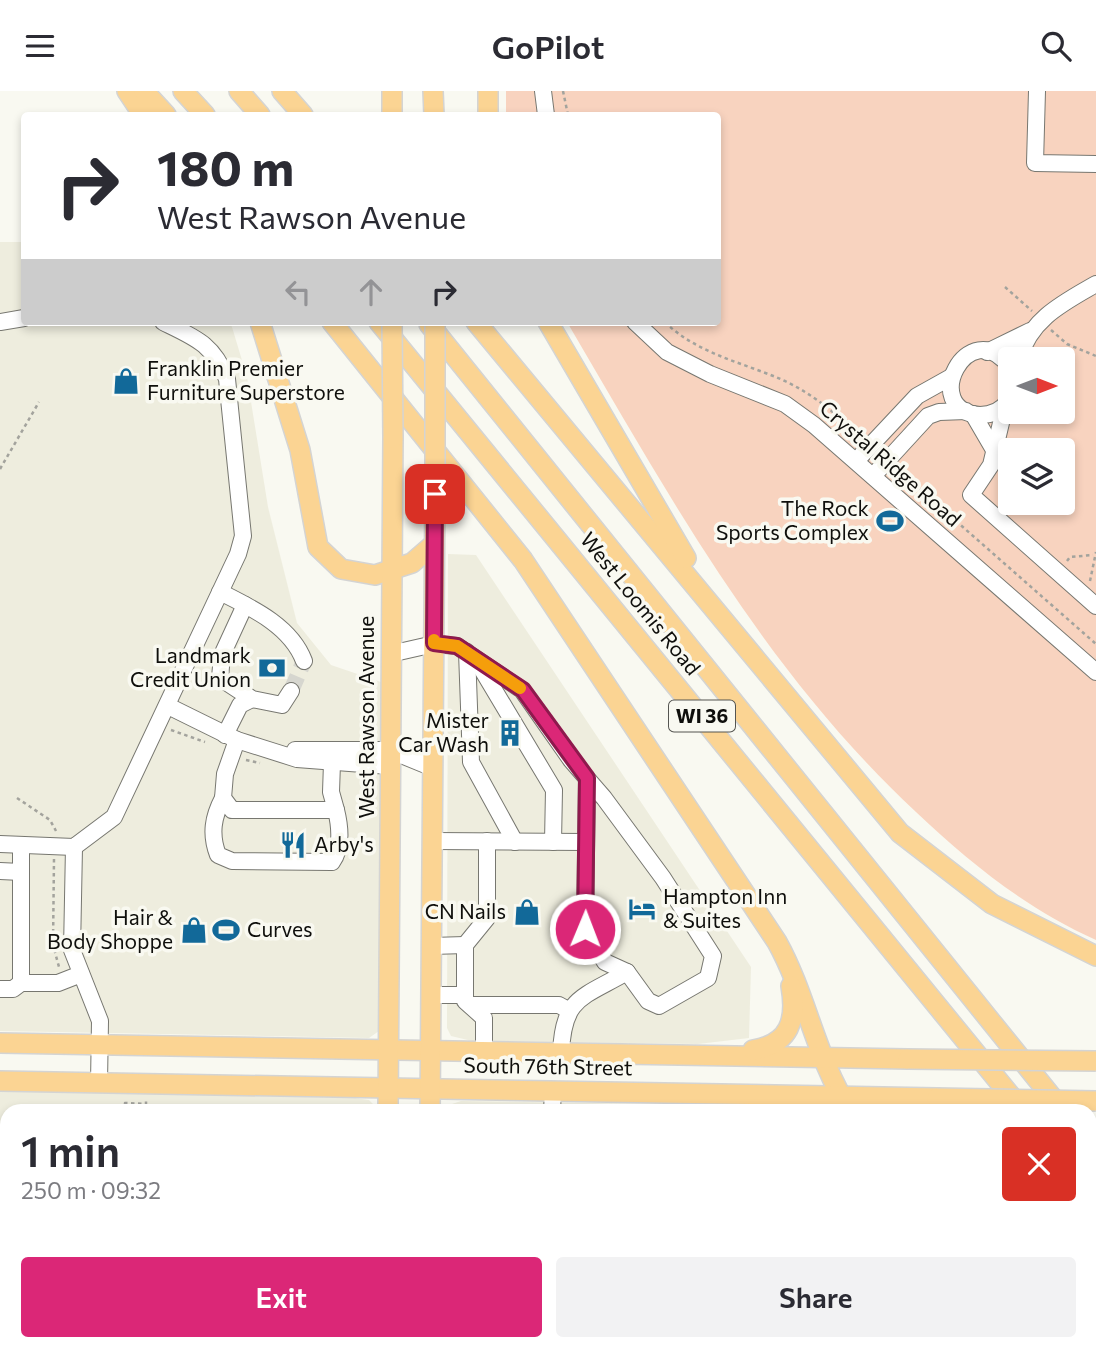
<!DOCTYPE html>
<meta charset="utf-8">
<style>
body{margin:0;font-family:Commissioner,sans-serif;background:#f2f2f3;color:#2b2b33;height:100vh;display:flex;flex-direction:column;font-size:26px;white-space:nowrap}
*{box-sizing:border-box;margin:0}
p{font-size:23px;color:#7c7c81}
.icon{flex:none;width:38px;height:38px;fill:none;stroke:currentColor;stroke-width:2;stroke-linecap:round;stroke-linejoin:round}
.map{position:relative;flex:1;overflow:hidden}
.side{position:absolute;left:0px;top:1013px;width:1097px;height:247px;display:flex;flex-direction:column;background:#fff;border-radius:21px 21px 0 0;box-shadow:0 4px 10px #0003}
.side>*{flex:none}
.hud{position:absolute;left:21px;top:21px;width:700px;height:214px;border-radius:7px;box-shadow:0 4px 10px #0003;background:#fff;color:#2b2b33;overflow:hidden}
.needle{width:46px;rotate:90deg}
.buttons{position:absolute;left:998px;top:256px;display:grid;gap:14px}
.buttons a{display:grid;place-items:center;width:77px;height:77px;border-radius:7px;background:#fff;box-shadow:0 4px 10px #0003;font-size:35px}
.pin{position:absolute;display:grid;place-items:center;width:60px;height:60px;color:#fff;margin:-30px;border-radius:14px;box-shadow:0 4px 10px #0006}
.me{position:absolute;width:77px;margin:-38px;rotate:1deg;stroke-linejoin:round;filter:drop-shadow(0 0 5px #0008)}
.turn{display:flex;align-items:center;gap:24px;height:147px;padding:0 21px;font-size:32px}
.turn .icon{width:91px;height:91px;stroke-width:2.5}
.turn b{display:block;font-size:49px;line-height:60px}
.lanes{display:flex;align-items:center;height:66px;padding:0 21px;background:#0003;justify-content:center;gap:35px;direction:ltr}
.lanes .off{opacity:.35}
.round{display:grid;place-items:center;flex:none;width:74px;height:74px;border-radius:7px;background:#f2f2f3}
.summary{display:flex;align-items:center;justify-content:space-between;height:119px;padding:0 21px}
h1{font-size:42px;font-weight:600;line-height:52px}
.action{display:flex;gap:14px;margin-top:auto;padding:14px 21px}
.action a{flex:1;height:80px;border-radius:7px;background:#db2777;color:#fff;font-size:28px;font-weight:600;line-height:80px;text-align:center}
.action a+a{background:#f2f2f3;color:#2b2b33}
header{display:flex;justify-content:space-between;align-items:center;height:91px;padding:0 21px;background:#fff;font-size:32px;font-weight:600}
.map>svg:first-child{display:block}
.built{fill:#eeedde}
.green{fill:#f8d3bf;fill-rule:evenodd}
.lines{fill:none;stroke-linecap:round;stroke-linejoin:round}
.minor-tunnel{stroke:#d6d6cf;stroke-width:16;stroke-dasharray:16 8;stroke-linecap:butt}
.minor-casing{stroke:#777770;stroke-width:18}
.major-casing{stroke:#d4d4d3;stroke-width:22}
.path{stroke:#a3a39d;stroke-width:2.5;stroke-dasharray:3.5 3.5;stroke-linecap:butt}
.minor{stroke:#fff;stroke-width:16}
.major{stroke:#fbd493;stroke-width:19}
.major-bridge-casing{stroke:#d4d4d3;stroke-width:22;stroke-linecap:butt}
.major-bridge{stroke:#fbd493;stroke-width:19}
.route-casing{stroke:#8e194d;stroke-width:18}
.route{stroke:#db2777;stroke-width:12}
.slow{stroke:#f59e0b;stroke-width:12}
.labels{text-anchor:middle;stroke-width:7;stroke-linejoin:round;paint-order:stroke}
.shield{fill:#f9f9f1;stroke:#555551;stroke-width:2}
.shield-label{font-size:19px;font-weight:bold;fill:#0f0f0c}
.poi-label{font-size:21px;fill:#0f0f0c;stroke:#f9f9f1;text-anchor:end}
.street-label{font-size:21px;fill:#0f0f0c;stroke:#f9f9f1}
</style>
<header><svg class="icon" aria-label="menu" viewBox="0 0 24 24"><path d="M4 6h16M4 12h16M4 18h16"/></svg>GoPilot<svg class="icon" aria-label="search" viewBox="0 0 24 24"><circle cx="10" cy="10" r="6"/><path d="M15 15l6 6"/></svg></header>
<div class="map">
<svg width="1096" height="1259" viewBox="0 0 1096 1259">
<rect width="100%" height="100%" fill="#f9f9f1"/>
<!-- built -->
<g class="built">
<path d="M0 151H24V231H229L232 236 247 286 268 416 297 532 331 574 381 591 382 932 379 940 369 947 0 940Z"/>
<path d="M448 463 476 464 751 876 749 947 698 953 472 950 451 945 447 937Z"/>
<path d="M0 1000 355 1007 369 1009 380 1020H7V1253H377V1259H0Z"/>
<path d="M461 1010 769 1015 770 1020H448L452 1013Z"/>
<rect x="443" y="1253" width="395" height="6"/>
</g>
<!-- green -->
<g class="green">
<path d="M506 0H1096V849C1027 818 971 773 916 721 764 579 671 408 567 231H718V24H506ZM1010 268H1062V320H1010ZM1010 359H1062V411H1010Z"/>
<path d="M838 1253H990L999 1259H838Z"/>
</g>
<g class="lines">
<!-- minor-tunnel -->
<path class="minor-tunnel" d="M291 600 304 570"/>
<defs>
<g id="minor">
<path d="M543 0 546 24"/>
<path d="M1037 0 1035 72 1096 73"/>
<path d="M0 231 24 227"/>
<path d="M635 231 667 261 710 283 785 313 814 334 1096 581"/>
<path d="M987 261 1030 240"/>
<path d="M1019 268C1030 228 1063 212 1096 193"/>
<path d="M1008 310C1002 319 992 324 980 324 918 320 968 220 1010 276"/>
<path d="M1005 315 991 374 971 404 1096 515"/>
<path d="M973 323 994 359"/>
<path d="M856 370 917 305 951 286"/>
<path d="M873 385 928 325 939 321 966 320"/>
<path d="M220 501C252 517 291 535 304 570"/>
<path d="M245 514 222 564 220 587 252 608 282 614 291 600"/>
<path d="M467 561 471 671 515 751"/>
<path d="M390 563 434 553 457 555 522 599 571 669 604 707 663 787 713 865 708 887 659 915 648 910 627 881 605 871 585 838 587 687"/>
<path d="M481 577 554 699 553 751"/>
<path d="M168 615 237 649 297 668 389 675"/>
<path d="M225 644 240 614 252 608"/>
<path d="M237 649 225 683 223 707 232 719H336L331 701 332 672"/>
<path d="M295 659H389L433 677"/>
<path d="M223 707C213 726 210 743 218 764L232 770 332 771C342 757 340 735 336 719"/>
<path d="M433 750 586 751"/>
<path d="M0 753 74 756 114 726 238 463 243 445 227 288C213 253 196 247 163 231"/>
<path d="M21 754V892H58L81 883"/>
<path d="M74 756 72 859 100 930 99 992"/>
<path d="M0 780 21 781"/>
<path d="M432 855 465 854"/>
<path d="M0 898H13L21 892"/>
<path d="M432 904H465"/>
<path d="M470 914H559L568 919"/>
<path d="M484 961V927L465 910V854L487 827V750"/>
<path d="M561 962C563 906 582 907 627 881"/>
<path d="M552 1020 553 999"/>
<path d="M0 1187 7 1188"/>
<path d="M173 1259V1253"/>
<path d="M210 1259V1253"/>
<path d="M243 1259V1253"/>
<path d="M504 1259V1253"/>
<path d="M801 1259V1253"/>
</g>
<g id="major">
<path d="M127 0 143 24"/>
<path d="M144 0 166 24"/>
<path d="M183 0 205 24"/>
<path d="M239 0 260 24"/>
<path d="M282 0 303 24"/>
<path d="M392 0V24"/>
<path d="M433 0 434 24"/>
<path d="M488 0V24"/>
<path d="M260 231 300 359 318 456 341 478 375 484 412 472 434 453"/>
<path d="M332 231 523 469 777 851C807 905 816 968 850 1020"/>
<path d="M379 231 1023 1020"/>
<path d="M476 231 900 742 992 813 1096 865"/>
<path d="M548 231 686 467"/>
<path d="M429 233 1063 1020"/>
<path d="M0 952 908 968"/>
<path d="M753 959C790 953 797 929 791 895"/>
<path d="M0 990 937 1007"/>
<path d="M388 1020 393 347"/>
<path d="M430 1020 435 403"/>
<path d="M1090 1055 1096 1062"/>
<path d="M1090 1105 1096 1112"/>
<path d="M1090 1231 1096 1236"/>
<path d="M385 1259V1253"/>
<path d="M427 1259V1253"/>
</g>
</defs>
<!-- minor casing -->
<use href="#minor" class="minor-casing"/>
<!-- major casing -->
<use href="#major" class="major-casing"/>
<!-- path -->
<g class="path">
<path d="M563 0 568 24"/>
<path d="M1005 196 1032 220"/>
<path d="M665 231C697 263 745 272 785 290 814 304 837 323 859 345"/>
<path d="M1051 239 1067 253 1096 265"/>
<path d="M0 378 39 311"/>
<path d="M898 379 1096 553"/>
<path d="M1067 470 1070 466 1093 464"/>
<path d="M1090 490 1096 461"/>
<path d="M171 639 205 651"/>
<path d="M246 669 260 672"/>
<path d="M17 707 50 729 56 740"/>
<path d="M54 768 53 854 59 876"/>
<path d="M125 1020V1012L146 1013V1009"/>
</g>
<!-- minor -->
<use href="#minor" class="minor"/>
<!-- major -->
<use href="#major" class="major"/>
<defs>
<g id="major-bridge">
<path d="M392 231 393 347"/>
<path d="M435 403V231"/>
<path d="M908 968 1096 970"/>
<path d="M937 1007 1096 1010"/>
</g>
</defs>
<!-- major-bridge casing -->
<use href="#major-bridge" class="major-bridge-casing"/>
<!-- major-bridge -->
<use href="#major-bridge" class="major-bridge"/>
</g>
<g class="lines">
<defs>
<path id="route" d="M435 403 434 552 457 555 523 599 587 687 585 838"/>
</defs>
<!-- route casing -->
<use href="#route" class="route-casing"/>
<!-- route -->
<use href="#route" class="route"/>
<!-- slow -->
<path class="slow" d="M434 549V552L457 555 520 597"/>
</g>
<!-- icons -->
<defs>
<symbol id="shop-bare" viewBox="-9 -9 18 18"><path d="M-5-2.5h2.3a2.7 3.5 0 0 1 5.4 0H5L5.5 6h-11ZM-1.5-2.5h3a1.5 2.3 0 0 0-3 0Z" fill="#126999" stroke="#f9f9f1" stroke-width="2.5" paint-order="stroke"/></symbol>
<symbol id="stadium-bare" viewBox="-9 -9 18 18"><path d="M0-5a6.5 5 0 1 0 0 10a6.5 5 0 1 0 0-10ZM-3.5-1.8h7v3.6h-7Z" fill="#126999" stroke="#f9f9f1" stroke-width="2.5" paint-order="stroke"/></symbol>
<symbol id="bank-bare" viewBox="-9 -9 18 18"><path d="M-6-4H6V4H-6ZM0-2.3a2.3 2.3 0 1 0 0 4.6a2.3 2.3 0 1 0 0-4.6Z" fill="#126999" stroke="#f9f9f1" stroke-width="2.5" paint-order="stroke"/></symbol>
<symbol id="building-bare" viewBox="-9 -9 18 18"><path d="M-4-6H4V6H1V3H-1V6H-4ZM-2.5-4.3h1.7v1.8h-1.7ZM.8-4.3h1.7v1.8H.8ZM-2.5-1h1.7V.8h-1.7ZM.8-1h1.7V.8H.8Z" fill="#126999" stroke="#f9f9f1" stroke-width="2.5" paint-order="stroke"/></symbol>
<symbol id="restaurant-bare" viewBox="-9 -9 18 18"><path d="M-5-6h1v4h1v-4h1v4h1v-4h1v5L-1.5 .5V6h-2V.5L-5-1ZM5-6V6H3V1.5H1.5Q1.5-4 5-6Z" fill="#126999" stroke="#f9f9f1" stroke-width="2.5" paint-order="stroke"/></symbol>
<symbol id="hotel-bare" viewBox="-9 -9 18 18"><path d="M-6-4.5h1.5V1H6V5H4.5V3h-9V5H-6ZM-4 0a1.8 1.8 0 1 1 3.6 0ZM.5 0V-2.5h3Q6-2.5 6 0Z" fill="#126999" stroke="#f9f9f1" stroke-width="2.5" paint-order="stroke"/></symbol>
</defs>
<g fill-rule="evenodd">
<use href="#shop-bare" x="107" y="271" width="38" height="38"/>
<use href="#stadium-bare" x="871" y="411" width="38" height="38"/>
<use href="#bank-bare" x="253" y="558" width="38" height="38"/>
<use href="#building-bare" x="491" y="623" width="38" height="38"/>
<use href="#restaurant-bare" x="274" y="735" width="38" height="38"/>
<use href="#hotel-bare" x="623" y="799" width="38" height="38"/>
<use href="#shop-bare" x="508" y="802" width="38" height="38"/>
<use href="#shop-bare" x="175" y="820" width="38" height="38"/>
<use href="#stadium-bare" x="207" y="820" width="38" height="38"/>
</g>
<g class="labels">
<!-- shield labels -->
<rect class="shield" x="669" y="609.5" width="66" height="31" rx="5"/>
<g class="shield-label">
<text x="702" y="632">WI 36</text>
</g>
<!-- poi labels -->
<g class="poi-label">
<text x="147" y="285" text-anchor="start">Franklin Premier<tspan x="147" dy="24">Furniture Superstore</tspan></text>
<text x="869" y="425">The Rock<tspan x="869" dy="24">Sports Complex</tspan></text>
<text x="251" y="572">Landmark<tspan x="251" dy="24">Credit Union</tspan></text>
<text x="489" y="637">Mister<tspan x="489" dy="24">Car Wash</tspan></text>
<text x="314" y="761" text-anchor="start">Arby's</text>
<text x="663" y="813" text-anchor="start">Hampton Inn<tspan x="663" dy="24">&amp; Suites</tspan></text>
<text x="506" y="828">CN Nails</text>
<text x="173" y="834">Hair &amp;<tspan x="173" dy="24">Body Shoppe</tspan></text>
<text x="247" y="846" text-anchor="start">Curves</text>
</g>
<!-- street labels -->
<g class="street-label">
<text transform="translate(890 373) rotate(41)" y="7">Crystal Ridge Road</text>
<text transform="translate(640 513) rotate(51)" y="7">West Loomis Road</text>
<text transform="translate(367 626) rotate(-90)" y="7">West Rawson Avenue</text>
<text transform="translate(548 976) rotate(1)" y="7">South 76th Street</text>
</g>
</g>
</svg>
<div class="buttons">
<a><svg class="needle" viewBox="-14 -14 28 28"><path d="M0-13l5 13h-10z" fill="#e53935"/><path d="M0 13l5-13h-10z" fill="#7c7c81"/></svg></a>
<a><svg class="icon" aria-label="layers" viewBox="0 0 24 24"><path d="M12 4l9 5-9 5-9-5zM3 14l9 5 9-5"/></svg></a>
</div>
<div class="pin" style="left:435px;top:403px;background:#d93025"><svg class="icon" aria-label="arrive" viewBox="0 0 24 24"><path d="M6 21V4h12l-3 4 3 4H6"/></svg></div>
<svg class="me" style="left:585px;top:838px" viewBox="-20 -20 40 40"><circle r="17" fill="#db2777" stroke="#fff" stroke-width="3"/><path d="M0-11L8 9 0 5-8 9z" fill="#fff"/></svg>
<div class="hud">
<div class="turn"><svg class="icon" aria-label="right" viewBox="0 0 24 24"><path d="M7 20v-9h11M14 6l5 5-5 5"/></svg><div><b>180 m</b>West Rawson Avenue</div></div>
<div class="lanes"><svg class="icon off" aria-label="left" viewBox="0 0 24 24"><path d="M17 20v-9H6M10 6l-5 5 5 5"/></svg><svg class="icon off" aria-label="ahead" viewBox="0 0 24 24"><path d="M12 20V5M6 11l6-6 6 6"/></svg><svg class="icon" aria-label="right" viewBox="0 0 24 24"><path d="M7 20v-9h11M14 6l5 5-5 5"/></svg></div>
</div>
<section class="side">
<div class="summary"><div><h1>1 min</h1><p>250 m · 09:32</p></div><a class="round" style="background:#d93025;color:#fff"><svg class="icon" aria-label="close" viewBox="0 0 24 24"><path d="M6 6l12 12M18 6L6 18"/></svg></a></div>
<div class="action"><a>Exit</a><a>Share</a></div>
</section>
</div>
